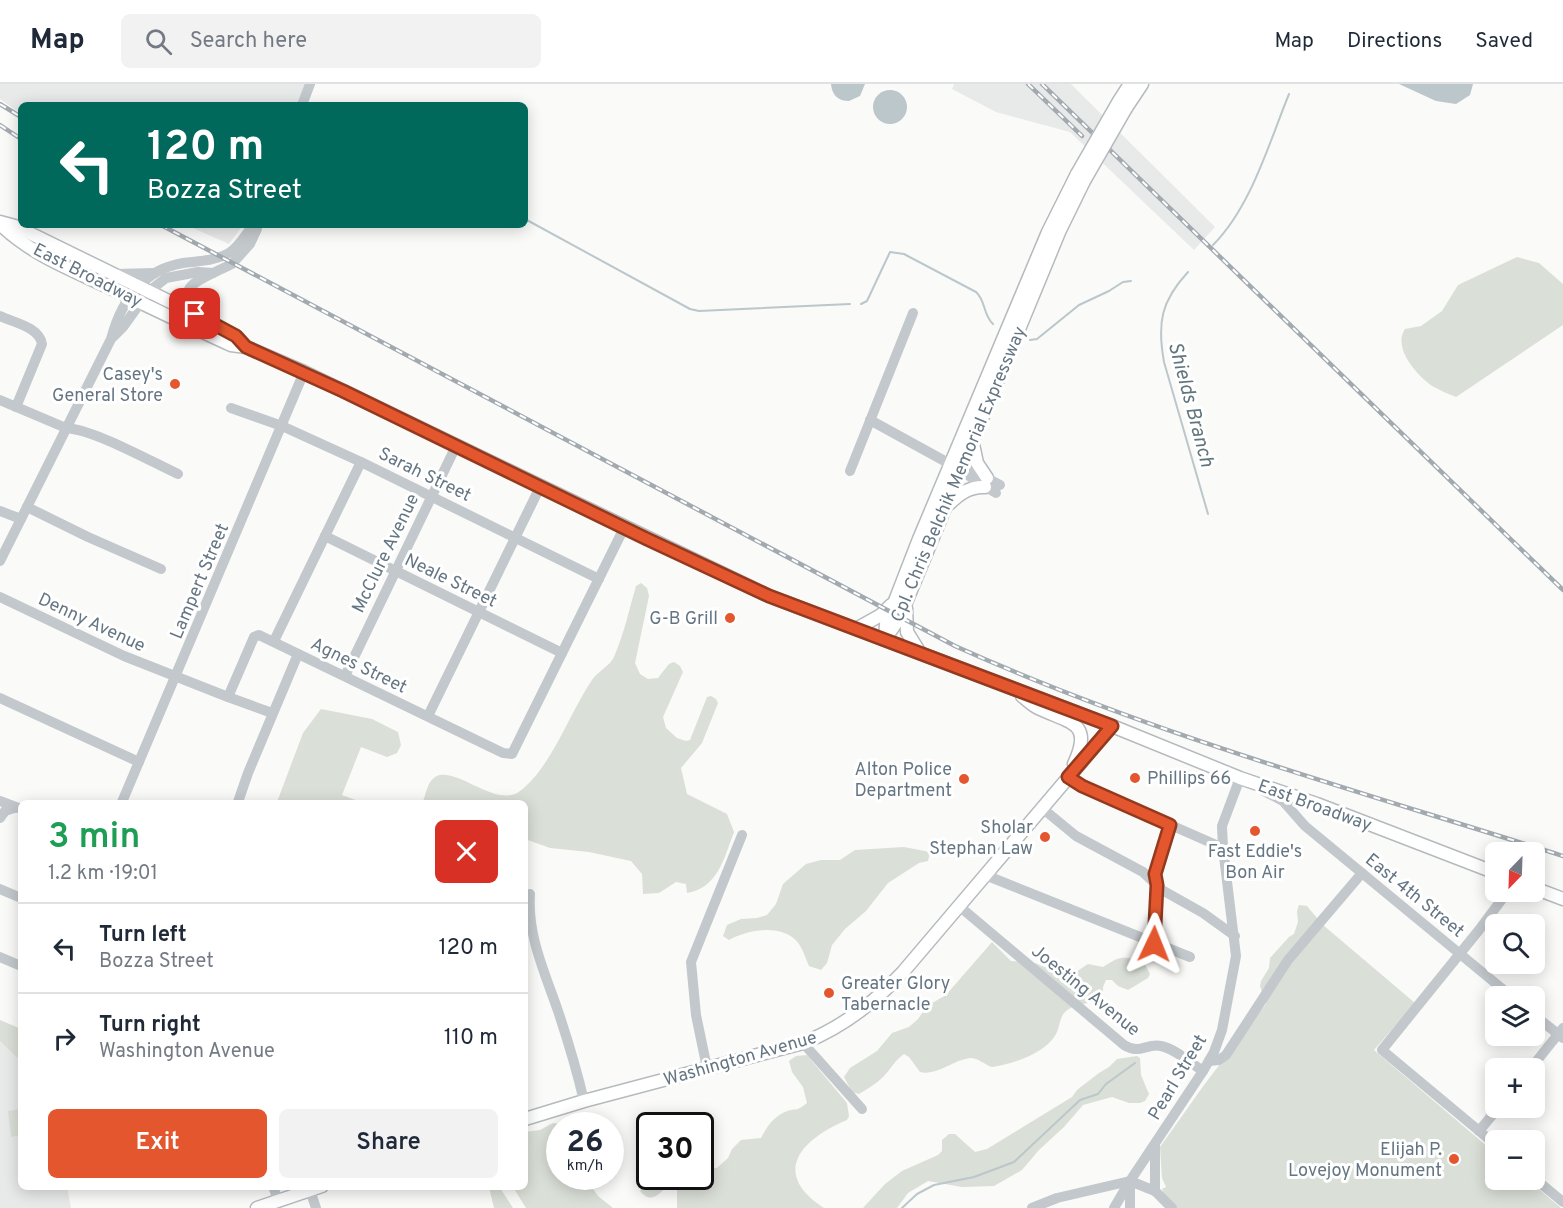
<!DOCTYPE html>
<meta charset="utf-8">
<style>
body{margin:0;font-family:Overpass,sans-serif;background:#f2f2f3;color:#1f2937;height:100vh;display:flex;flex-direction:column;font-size:22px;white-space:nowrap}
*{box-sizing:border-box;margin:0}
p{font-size:20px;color:#747a83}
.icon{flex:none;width:33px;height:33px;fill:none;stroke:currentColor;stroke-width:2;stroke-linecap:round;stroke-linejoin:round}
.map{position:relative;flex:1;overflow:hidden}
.details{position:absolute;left:18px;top:716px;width:510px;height:390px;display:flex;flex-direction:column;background:#fff;border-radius:9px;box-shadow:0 3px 15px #0003}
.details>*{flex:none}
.top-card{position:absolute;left:18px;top:18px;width:510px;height:126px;border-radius:9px;box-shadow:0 3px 15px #0003;background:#00695c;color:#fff;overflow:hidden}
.needle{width:39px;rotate:203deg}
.buttons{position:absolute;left:1485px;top:758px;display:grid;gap:12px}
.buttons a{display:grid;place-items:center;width:60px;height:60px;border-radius:9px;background:#fff;box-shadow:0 3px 15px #0003;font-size:30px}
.speed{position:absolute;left:546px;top:1028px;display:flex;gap:12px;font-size:30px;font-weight:700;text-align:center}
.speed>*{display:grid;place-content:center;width:78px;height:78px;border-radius:50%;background:#fff;box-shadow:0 3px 15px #0003;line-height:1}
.speed small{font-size:15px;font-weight:400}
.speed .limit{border:3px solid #111;border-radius:9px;background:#fff;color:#111}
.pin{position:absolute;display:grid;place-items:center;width:51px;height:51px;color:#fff;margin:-26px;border-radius:12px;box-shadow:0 3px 9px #0006}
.me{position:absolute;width:66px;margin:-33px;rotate:2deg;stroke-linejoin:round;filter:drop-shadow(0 0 4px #0008)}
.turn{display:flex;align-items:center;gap:21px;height:126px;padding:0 30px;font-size:27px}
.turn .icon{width:78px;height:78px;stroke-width:2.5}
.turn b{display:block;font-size:42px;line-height:51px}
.round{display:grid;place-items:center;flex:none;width:63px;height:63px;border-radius:9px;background:#f2f2f3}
.summary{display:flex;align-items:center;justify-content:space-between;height:102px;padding:0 30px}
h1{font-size:36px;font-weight:600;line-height:45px;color:#1e9e55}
.button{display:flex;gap:12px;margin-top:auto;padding:12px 30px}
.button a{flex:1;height:69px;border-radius:9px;background:#e4572e;color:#fff;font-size:24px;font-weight:600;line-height:69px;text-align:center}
.button a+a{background:#f2f2f3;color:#1f2937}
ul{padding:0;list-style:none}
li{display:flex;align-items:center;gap:18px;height:90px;padding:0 30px;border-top:2px solid #e0e1e3}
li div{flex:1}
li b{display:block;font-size:22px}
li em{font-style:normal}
header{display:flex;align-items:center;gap:36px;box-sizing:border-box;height:84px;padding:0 30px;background:#fff;border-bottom:2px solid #e0e1e3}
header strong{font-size:28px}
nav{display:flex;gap:33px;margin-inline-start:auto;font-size:21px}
.search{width:420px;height:54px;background:#f2f2f3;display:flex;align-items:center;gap:15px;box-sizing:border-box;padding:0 21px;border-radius:9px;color:#747a83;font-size:22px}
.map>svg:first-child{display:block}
.built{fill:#e8e9e9}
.green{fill:#dadfd7}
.water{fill:#bbc7cb}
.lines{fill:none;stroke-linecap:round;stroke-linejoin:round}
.stream{stroke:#bbc7cb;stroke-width:2}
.major-casing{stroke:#b5babe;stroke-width:15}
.minor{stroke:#c3c8cc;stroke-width:10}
.major{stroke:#fff;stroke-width:12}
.rail-casing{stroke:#a2aab0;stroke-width:4.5}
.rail{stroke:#fff;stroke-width:2;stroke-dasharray:7;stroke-linecap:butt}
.major-bridge-casing{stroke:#b5babe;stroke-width:15;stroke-linecap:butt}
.major-bridge{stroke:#fff;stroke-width:12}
.route-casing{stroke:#94391e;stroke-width:15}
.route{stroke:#e4572e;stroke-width:10}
.poi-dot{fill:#e4572e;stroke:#fff;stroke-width:2}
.labels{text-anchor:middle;stroke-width:6;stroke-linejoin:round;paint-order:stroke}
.street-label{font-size:18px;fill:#657683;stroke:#fff}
.poi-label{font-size:18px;fill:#657683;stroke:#fff;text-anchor:end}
.water-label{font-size:20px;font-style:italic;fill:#60757c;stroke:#fff}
</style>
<header>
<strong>Map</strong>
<div class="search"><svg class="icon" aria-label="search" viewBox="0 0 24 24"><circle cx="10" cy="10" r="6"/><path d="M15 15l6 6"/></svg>Search here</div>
<nav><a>Map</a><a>Directions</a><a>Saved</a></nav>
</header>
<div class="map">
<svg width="1563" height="1124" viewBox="0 0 1563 1124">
<rect width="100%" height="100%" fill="#fafaf8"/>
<!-- built -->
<g class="built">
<path d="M0 0H305L297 21H21V30L0 15Z"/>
<path d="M954 0H1071L1215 143 1194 166 1070 48 996 28 952 5Z"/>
<path d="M186 141H243L229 160Z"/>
<path d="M0 943 21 952V1102L67 1103 71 1124H0Z"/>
</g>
<!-- green -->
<g class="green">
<path d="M1517 173 1539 179 1563 200V241L1456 313C1449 310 1441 307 1434 303 1418 293 1392 264 1405 245L1421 242 1442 227 1458 201Z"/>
<path d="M641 499 647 504 649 512 635 579 640 590 648 595 658 594 669 580 674 578 680 582 683 588 663 633 666 644 677 654 686 657 690 656 707 613 711 612 716 615 718 619 702 659 681 684 687 710 727 730 734 748C724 774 718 804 687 809L686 800 676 798 659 809 643 810 642 790 631 777 589 768 550 764 525 755V718H423C425 712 427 702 431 697 448 673 495 727 520 707 551 684 570 628 592 596 598 587 610 582 614 573 624 550 629 526 636 502Z"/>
<path d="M321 625 372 635 398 648 401 661 397 669 387 673 361 663 342 711 361 718H277L303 649Z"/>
<path d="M904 763 930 768 928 777 919 779 888 799 866 827 845 845 832 861 827 879 821 886 809 882C806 875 803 866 799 860 784 839 749 845 729 856L723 852 727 841 741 835 757 834 767 831 776 820 783 800 806 780 821 776H840L855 766Z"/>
<path d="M1299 821 1307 822 1323 841 1415 919 1374 966 1495 1069 1496 1095H1527L1561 1124H1168L1162 1105 1166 1103 1162 1094 1160 1063 1204 1001 1266 920 1260 902 1261 897 1269 884 1270 874 1289 853 1294 850 1298 838 1297 827Z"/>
<path d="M992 858 1011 877 1035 879 1052 886 1076 888 1088 880 1103 883C1123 870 1120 874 1142 875L1150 890 1148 894 1128 906 1118 902 1112 896H1106L1103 903V913C1092 921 1076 918 1065 928 1059 934 1060 943 1056 950 1046 969 1013 980 992 983 983 980 979 974 970 974 952 976 938 992 920 988L909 973 904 970C895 976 891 985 883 993 876 1000 867 1005 859 1010L852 1008 844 993 850 984 877 967 892 949 909 943 918 935 927 922 946 911Z"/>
<path d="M0 936 21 945V977L0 957Z"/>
<path d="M807 971 847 1019 849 1032 847 1036C801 1055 770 1089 824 1124H677V1105L673 1097C663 1103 654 1124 640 1107L643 1101 651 1092H700L701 1085 717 1084 728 1074 732 1065 741 1056 761 1054C766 1044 773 1033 785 1028 796 1023 795 1029 807 1019L803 1003 792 988 789 977 796 972Z"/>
<path d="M1137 972 1140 974 1141 991 1149 1010 1145 1017 1140 1019H1129L1112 1013 1083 1021 1064 1043 1039 1066 1022 1086 994 1102 962 1103 928 1097 908 1109 897 1124H863L885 1100 902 1087 938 1071 942 1067V1056L949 1050H955L975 1068 987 1065 1072 1013 1077 1006 1099 989 1109 983 1117 975Z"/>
<path d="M21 1025V1051L11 1053 8 1027Z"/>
<path d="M553 1039 572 1041H560V1092H584L598 1112 613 1124H526L513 1103 525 1102V1048L540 1046Z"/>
<path d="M489 1103H502V1107L513 1124H494Z"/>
</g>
<!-- water -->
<g class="water">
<path d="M831 0H865L860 12 849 17C838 17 832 11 831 0Z"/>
<path d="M1399 0H1473L1470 11 1456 20 1436 17Z"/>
<circle cx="890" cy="23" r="17"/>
</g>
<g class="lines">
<!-- stream -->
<g class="stream">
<path d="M525 135 690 225 699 227 850 220"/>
<path d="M1213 161C1251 123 1269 59 1289 10"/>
<path d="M1188 188C1161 217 1157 239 1164 278L1208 430"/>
<path d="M861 220 867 217 890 168 904 170 976 208C986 217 983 231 993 240"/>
<path d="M1030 256 1037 255 1079 221 1109 207 1123 198 1131 197"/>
<path d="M902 1124 917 1110 934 1101 974 1093 1014 1078 1080 1016 1098 1010 1106 1000 1135 979"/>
</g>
<defs>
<g id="major">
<path d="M1119 17 1130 0"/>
<path d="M1126 24 1142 0"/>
<path d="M0 138 15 142 195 230 236 252 246 263"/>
<path d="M0 140C29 169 70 185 106 202 148 222 189 242 231 261L246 263 304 288 769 512 1112 642 1240 694 1317 720 1496 789"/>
<path d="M973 360 977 379 987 394"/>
<path d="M949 420C959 410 970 402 985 403"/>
<path d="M906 524 907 548 920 569"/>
<path d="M856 545 881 531 891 521"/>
<path d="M885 555 900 533 1060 146 1084 97"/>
<path d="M885 556 886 540 919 455 1048 148 1077 90"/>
<path d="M1022 612C1027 616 1032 621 1038 624 1069 639 1094 637 1074 680"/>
<path d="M1534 804 1563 815"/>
<path d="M525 1035 584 1017 803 959C841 944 876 917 903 888L1112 642"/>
<path d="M257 1124 322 1102"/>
</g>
</defs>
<!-- major casing -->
<use href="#major" class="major-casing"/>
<!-- minor -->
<g class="minor">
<path d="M302 21 310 0"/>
<path d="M116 190 154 189"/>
<path d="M198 231C180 205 187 202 213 189"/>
<path d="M0 232C15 239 39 243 42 260L16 323"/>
<path d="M113 253 123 243 148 208 166 194 198 188 213 189 232 180 250 160 257 145V141"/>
<path d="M0 316 66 344C95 346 150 377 178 390"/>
<path d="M231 324 282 342 361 378 599 495"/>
<path d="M870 336 961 386 976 397 996 409"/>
<path d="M962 386 977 389 1000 401"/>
<path d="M850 387 913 229"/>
<path d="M27 423 88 453 161 485"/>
<path d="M0 427 21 435"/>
<path d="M325 452 562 569"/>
<path d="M0 477 111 255C121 218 142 186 183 179 198 177 215 177 229 169 240 162 245 151 253 141"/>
<path d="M0 513 124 572 228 613 272 629"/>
<path d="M274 557 361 378"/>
<path d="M345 592 456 362"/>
<path d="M228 613 254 553 259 551 503 669 512 670 624 444"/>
<path d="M0 614 139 678"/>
<path d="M428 632 540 403"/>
<path d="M1068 693 1082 702 1223 764"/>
<path d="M1260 705 1283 717 1305 742 1511 912"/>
<path d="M0 717 21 725"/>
<path d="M122 718 304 288"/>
<path d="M238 718 248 689 298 570"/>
<path d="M1042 724 1076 752 1143 788 1162 806 1203 829 1235 852"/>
<path d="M0 734 5 727 14 724"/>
<path d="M985 791 1190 873"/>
<path d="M0 805 21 814"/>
<path d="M530 810C527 851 545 889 558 927 568 957 577 987 584 1017"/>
<path d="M959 822 1124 961C1140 971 1146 959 1161 962 1176 965 1190 979 1203 987"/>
<path d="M1154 860 1157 801 1155 790 1170 741"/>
<path d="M0 873 21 882"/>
<path d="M1534 931 1563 954"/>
<path d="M803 959 862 1025"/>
<path d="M1209 977 1219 976 1226 971 1288 876 1362 789"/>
<path d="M707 984 696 931 691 878 742 751"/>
<path d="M1531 984 1563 944"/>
<path d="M1479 1047 1499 1023"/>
<path d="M1155 1060V1107L1172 1124"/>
<path d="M1496 1061 1382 966 1479 846 1508 807"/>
<path d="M1534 1094 1563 1118"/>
<path d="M1130 1097 1155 1107"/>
<path d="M273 1102 278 1117"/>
<path d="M310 1106 316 1124"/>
<path d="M1032 1124 1057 1114 1130 1097"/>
<path d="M1114 1124 1128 1100"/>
<path d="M1130 1124V1097L1203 987 1214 968 1222 946 1236 872 1223 764 1222 742 1240 694 1246 698"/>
</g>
<!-- major -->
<use href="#major" class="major"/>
<defs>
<g id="rail">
<path d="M1028 0 1082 52"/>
<path d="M1042 0 1563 506"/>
<path d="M0 20 21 33"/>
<path d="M0 41 21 55"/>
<path d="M161 141 955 562C1150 650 1359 707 1563 772"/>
</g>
</defs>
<!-- rail casing -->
<use href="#rail" class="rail-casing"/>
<!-- rail -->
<use href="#rail" class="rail"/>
<defs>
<g id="major-bridge">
<path d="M1077 90 1119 17"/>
<path d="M1084 97 1126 24"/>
</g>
</defs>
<!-- major-bridge casing -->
<use href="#major-bridge" class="major-bridge-casing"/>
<!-- major-bridge -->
<use href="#major-bridge" class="major-bridge"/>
</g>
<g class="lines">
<defs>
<path id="route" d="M195 230 236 252 246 263 343 307 647 455 769 512 1112 642 1068 693 1082 702 1170 741 1155 790 1157 801 1154 860"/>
</defs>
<!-- route casing -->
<use href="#route" class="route-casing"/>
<!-- route -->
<use href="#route" class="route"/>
</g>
<!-- markers -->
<g class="poi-dot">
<circle cx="175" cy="300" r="6"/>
<circle cx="730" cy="534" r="6"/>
<circle cx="1135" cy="694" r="6"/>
<circle cx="964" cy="695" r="6"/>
<circle cx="1255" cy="747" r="6"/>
<circle cx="1045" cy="753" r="6"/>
<circle cx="829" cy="909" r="6"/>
<circle cx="1454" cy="1075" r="6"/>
</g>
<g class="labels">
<!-- street labels -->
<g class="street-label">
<text transform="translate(88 191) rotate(27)" y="6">East Broadway</text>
<text transform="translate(425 390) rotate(26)" y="6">Sarah Street</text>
<text transform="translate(958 390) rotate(-67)" y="6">Cpl. Chris Belchik Memorial Expressway</text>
<text transform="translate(385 469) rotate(-64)" y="6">McClure Avenue</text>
<text transform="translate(451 496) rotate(26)" y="6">Neale Street</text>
<text transform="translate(199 497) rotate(-67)" y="6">Lampert Street</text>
<text transform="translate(92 538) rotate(25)" y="6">Denny Avenue</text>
<text transform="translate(359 581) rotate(26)" y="6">Agnes Street</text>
<text transform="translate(1315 721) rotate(20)" y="6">East Broadway</text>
<text transform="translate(1415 811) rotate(39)" y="6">East 4th Street</text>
<text transform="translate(1086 906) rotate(39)" y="6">Joesting Avenue</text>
<text transform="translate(740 974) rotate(-16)" y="6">Washington Avenue</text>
<text transform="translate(1177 993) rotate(-59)" y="6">Pearl Street</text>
</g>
<!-- poi labels -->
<g class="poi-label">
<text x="163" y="296">Casey's<tspan x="163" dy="21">General Store</tspan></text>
<text x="718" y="540">G-B Grill</text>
<text x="952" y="691">Alton Police<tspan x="952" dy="21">Department</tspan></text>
<text x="1147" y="700" text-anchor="start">Phillips 66</text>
<text x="1033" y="749">Sholar<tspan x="1033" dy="21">Stephan Law</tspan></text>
<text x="1255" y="773" text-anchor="middle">Fast Eddie's<tspan x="1255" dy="21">Bon Air</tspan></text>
<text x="841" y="905" text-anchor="start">Greater Glory<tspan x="841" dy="21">Tabernacle</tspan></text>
<text x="1442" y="1071">Elijah P.<tspan x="1442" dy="21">Lovejoy Monument</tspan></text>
</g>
<!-- water labels -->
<g class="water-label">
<text transform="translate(1192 320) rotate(75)" y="7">Shields Branch</text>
</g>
</g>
</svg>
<div class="buttons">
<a><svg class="needle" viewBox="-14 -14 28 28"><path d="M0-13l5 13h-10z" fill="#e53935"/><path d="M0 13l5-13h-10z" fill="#747a83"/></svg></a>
<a><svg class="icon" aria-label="search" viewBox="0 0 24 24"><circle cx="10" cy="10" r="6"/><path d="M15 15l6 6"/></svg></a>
<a><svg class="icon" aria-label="layers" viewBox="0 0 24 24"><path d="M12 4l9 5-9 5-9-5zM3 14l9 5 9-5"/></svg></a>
<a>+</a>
<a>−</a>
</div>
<div class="speed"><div>26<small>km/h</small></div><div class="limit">30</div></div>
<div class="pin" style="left:195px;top:230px;background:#d93025"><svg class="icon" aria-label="arrive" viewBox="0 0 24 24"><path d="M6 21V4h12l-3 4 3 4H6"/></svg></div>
<svg class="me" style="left:1154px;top:860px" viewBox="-20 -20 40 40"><path d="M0-17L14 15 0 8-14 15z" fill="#e4572e" stroke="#fff" stroke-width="4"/></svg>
<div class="top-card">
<div class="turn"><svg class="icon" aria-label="left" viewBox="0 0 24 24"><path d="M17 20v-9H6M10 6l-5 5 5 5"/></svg><div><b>120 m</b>Bozza Street</div></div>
</div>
<section class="details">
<div class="summary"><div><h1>3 min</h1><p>1.2 km · 19:01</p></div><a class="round" style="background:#d93025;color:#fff"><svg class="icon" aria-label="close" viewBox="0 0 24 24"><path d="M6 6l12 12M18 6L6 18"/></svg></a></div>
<ul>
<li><svg class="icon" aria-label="left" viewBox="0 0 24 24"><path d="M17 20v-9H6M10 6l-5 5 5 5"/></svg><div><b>Turn left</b><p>Bozza Street</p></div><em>120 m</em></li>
<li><svg class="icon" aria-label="right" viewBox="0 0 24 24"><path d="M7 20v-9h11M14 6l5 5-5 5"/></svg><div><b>Turn right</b><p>Washington Avenue</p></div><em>110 m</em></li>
</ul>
<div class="button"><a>Exit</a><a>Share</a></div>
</section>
</div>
